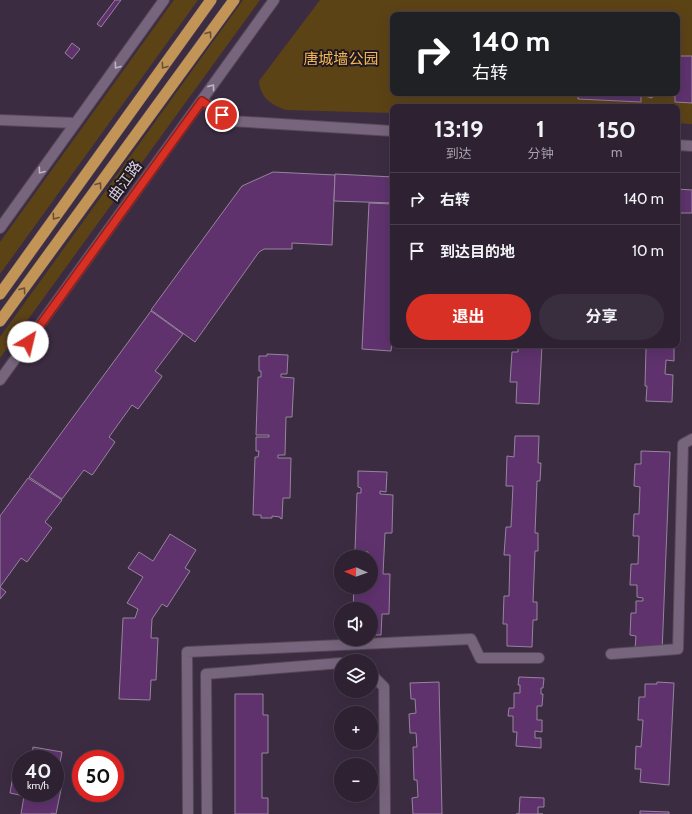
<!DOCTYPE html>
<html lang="zh">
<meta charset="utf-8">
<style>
body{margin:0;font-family:Cabin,"Noto Sans SC",sans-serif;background:#392e3e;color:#f1f3f6;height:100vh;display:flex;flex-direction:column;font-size:15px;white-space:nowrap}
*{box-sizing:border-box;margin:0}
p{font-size:13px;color:#a7a3ac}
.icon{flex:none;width:22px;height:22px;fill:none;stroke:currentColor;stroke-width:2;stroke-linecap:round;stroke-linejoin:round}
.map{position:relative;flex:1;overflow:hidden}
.details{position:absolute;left:390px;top:104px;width:290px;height:244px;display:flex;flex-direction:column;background:#2d2132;border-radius:8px;box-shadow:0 4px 16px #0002,0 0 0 1px #483e4d}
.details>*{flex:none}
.top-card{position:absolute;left:390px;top:12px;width:290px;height:84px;border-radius:8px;box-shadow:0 4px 16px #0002,0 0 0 1px #483e4d;background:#202124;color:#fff;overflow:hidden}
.needle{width:26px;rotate:272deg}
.tools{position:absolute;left:334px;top:550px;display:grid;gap:8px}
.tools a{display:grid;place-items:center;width:44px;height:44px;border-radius:50%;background:#2d2132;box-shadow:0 4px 16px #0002,0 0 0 1px #483e4d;font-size:20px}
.speed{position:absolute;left:12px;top:750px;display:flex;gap:8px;font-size:20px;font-weight:700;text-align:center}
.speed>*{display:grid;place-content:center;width:52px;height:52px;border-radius:50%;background:#2d2132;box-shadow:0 4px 16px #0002,0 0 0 1px #483e4d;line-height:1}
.speed small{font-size:10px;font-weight:400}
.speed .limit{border:6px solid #d22;background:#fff;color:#111}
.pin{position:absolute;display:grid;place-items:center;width:34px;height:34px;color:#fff;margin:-17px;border:2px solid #fff;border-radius:50%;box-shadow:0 1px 4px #0007}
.me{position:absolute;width:44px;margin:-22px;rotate:36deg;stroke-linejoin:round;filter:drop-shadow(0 0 3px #0008)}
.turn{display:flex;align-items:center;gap:14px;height:84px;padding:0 16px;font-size:18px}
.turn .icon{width:52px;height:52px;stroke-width:2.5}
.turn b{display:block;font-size:28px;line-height:34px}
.eta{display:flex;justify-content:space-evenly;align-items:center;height:68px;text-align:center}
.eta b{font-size:24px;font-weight:700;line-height:28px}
.action{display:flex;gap:8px;margin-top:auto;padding:8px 16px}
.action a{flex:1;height:46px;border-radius:24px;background:#d93025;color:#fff;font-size:16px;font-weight:700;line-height:46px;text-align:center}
.action a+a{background:#392e3e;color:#f1f3f6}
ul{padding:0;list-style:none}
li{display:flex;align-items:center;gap:12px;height:52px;padding:0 16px;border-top:1px solid #483e4d}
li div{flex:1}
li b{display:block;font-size:15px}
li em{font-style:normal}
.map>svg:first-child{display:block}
.green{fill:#5c4316;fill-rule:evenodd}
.building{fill:#5f326e;stroke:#96849d}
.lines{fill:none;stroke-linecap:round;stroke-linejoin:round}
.minor-casing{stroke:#56485b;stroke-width:12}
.tertiary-casing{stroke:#56485b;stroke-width:12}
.secondary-casing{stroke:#56485b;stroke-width:12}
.trunk-casing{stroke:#56485b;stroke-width:12}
.minor{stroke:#77657d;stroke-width:10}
.tertiary{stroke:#77657d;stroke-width:10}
.secondary{stroke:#77657d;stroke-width:10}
.trunk{stroke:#c29556;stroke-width:11}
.oneway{stroke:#685039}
.oneway2{stroke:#c0b4c5}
.route-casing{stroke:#8d1f18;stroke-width:10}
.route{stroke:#d93025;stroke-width:7}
.labels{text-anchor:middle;stroke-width:4;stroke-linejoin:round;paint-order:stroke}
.park-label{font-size:15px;fill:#f5b84f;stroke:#1f1822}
.street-label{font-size:15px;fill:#d9cfdd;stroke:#1f1822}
</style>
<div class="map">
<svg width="692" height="814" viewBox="0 0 692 814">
<rect width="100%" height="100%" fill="#3c2c42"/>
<!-- green -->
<g class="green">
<path d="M174 0H198L0 274V242Z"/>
<path d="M243 0H260L0 358V337Z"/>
<path d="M320 0H692V124L677 123V107H393V113L286 110C271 105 260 97 259 81ZM393 15H677V93H393Z"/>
</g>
<!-- building -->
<g class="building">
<path d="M115 0H121L101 27 97 24Z"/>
<path d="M72 43 80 49 72 59 65 53Z"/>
<path d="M677 56H692V103L675 102V96H657V93H677Z"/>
<path d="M574 93H654L652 98 641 95V102L578 99V93Z"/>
<path d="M273 172 335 175 332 245 292 243V249H264L259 252 195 342 151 310 242 186Z"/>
<path d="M335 174 393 177V203L334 201Z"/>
<path d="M677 189 692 190V213H677Z"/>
<path d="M369 203 393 204V329L391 351 362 349Z"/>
<path d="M151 311 183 334 155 371 162 376 161 378 138 409 132 405 109 437 115 442 93 474 92 475 84 470 62 499 29 477Z"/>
<path d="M518 345H542L539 404 516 403 517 382H510L512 352H518Z"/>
<path d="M648 345H674V361L666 360 665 374 673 375 672 402 646 401 647 386H645L646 348H648Z"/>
<path d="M267 354 288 355 287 374H281V377L294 378 292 417H286L285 455H278V458H291L290 498H283L282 519 280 518V517L272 516V518H261V515H253L255 457H258L259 451H256V437H269V435H256L258 377H261V371H259V356H267Z"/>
<path d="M515 436H539L538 463H541L540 481H537L535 533H538V551H535L533 602H537V620H533L532 647 507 646V624H503L504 596H509L510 555H504L506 527H511L513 486H506L507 456 514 457Z"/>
<path d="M641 451 670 452 662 653 635 649 636 636 630 635 631 613H636V601H643V598L637 597V585H630L631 564H638L639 536H633L634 514H639L640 487 634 486 635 464H641Z"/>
<path d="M358 471 387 472 386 492 380 491V494L393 495 392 533H385L383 574H390L389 614H382L381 635H371V609H353L354 587H371V557H355V554L368 555V552L355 551 357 493H361V488L358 487Z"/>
<path d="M28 478 62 500 45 522 52 528 27 562 21 558 0 587 6 592 0 599V516Z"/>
<path d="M170 534 196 550 185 568 190 571 167 607 162 604 152 619 151 638H158L156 680H151L150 700 119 699 123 618H135L138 609 127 603 143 577 128 568 139 552 153 561Z"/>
<path d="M519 677 544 678 543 688H541V694H543L542 706H537V720H542V732L535 731V738H541V748L516 746 517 732H513V716H508L509 708H514V693H520V685H518Z"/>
<path d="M439 682 442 814H413L412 798 418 797 417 780H414L413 747H417L416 733H410L409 714 416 713 415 699H411L410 683Z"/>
<path d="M657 682 674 683 669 785 640 782 641 769H635L636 746 641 747 643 720H638L639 697H645V684H657Z"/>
<path d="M235 694H263V715H268V753H262V798H268V814H235Z"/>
<path d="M33 747 62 752 58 773 64 775 56 814 52 813 51 814H21L24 796 10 793 13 776 21 777V793H55V759H31Z"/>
<path d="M520 797 544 798V807H538V814H543H516H519Z"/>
<path d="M640 811 669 812V814H640Z"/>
</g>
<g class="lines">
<defs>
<g id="minor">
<path d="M202 101 232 121 393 131"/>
<path d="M677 145 692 146"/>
<path d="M611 654 678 649 683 444 692 439"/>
<path d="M371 674 384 687 385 814"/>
<path d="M188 814 187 652 471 639 480 658H539"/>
<path d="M207 814 206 674 341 663"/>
</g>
<path id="tertiary" d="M0 120 75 123"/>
<g id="secondary">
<path d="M0 228 164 0"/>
<path d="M0 380 274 0"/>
</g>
<g id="trunk">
<path d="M0 294 211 0"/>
<path d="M0 321 234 0"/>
</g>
</defs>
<!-- minor casing -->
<use href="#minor" class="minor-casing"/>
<!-- tertiary casing -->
<use href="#tertiary" class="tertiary-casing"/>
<!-- secondary casing -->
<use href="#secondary" class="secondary-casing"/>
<!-- trunk casing -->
<use href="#trunk" class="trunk-casing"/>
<!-- minor -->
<use href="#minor" class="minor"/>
<!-- tertiary -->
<use href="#tertiary" class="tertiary"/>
<!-- secondary -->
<use href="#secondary" class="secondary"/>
<!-- trunk -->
<use href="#trunk" class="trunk"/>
</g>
<!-- one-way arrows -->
<defs><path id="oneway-chevron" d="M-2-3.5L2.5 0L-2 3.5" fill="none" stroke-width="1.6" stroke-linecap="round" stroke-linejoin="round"/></defs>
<g class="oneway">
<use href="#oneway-chevron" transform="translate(209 34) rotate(-54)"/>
<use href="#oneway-chevron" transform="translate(164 66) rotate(126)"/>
<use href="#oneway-chevron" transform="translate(99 185) rotate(-54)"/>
<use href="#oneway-chevron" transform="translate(55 217) rotate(126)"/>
<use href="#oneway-chevron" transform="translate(23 290) rotate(-54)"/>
</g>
<g class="oneway2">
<use href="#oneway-chevron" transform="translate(117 66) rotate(126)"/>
<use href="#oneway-chevron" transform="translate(212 87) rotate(-54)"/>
<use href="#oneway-chevron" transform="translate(41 171) rotate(126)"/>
</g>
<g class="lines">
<defs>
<path id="route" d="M28 342 202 101 222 115"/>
</defs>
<!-- route casing -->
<use href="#route" class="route-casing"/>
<!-- route -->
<use href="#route" class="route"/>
</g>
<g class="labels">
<!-- park labels -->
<g class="park-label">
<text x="341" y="64">唐城墙公园</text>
</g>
<!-- street labels -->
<g class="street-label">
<text transform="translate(125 181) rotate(-54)" y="5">曲江路</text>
</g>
</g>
</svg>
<div class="tools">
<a><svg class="needle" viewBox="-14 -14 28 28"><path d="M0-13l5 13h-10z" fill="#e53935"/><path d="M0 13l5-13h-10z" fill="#a7a3ac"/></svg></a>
<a><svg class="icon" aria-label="sound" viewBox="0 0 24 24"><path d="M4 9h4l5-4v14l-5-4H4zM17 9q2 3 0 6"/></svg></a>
<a><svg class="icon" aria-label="layers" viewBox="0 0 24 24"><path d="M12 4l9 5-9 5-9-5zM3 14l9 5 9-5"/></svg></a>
<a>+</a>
<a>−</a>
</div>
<div class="speed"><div>40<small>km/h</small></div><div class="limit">50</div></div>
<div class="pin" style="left:222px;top:115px;background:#d93025"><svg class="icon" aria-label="arrive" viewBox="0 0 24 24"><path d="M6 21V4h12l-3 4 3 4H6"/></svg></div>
<svg class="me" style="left:28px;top:342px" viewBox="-20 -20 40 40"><circle r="19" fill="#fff"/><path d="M0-13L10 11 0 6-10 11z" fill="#d93025"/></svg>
<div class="top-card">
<div class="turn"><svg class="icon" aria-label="right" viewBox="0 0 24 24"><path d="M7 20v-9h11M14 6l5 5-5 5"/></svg><div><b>140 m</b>右转</div></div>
</div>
<section class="details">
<div class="eta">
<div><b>13:19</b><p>到达</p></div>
<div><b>1</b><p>分钟</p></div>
<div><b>150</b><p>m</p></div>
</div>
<ul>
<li><svg class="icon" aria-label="right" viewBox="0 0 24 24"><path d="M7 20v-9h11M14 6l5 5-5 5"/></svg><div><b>右转</b></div><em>140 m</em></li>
<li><svg class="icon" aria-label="arrive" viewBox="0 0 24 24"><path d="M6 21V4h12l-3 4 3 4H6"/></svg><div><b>到达目的地</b></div><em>10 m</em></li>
</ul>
<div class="action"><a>退出</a><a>分享</a></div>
</section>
</div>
